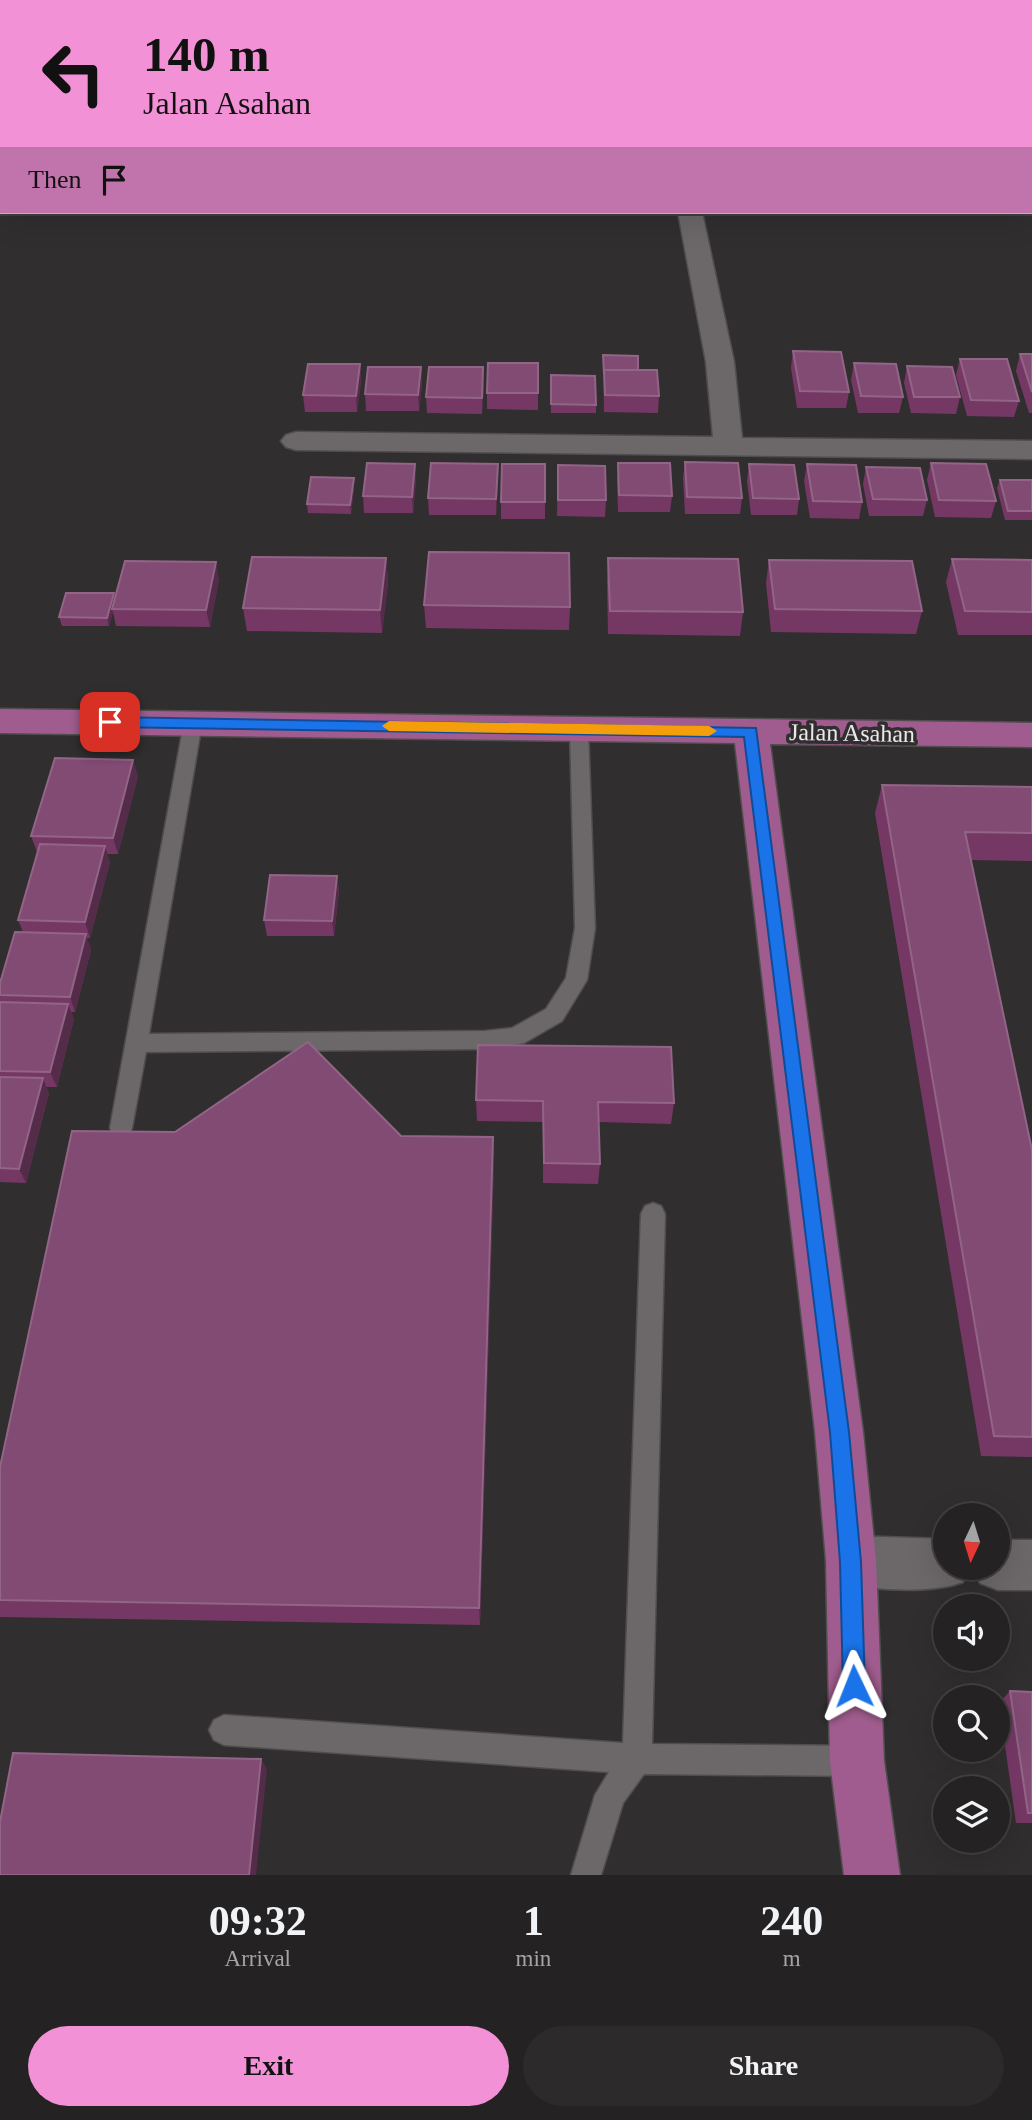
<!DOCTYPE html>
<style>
body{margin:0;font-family:Georgia,serif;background:#2d2a2c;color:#f1f3f6;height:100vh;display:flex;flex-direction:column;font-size:26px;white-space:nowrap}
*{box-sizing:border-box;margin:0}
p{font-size:23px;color:#a3a4a6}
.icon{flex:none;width:38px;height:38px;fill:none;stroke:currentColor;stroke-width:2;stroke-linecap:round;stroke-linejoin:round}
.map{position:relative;height:1875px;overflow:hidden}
.side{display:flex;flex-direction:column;background:#252224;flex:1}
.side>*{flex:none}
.top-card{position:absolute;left:0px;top:0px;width:1032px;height:214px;box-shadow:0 7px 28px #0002,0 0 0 2px #423f41;background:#f291d6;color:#111;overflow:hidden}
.needle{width:46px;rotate:184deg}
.buttons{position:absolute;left:933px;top:1503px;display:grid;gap:14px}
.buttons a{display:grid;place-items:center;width:77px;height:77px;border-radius:50%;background:#252224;box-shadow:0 7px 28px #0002,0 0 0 2px #423f41;font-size:35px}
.pin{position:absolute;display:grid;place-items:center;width:60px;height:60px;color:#fff;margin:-30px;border-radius:14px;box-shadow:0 4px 10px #0006}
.me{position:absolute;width:77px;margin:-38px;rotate:358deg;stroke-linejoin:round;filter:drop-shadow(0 0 5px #0008)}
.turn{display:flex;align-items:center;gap:24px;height:147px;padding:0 28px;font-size:32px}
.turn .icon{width:91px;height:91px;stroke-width:2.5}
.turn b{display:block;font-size:49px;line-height:60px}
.then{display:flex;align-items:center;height:66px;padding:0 28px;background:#0003;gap:14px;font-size:26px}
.eta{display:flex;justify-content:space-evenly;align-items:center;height:119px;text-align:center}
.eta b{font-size:42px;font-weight:700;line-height:49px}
.action{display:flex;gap:14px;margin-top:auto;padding:14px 28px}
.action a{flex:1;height:80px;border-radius:42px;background:#f291d6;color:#111;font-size:28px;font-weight:700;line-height:80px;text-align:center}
.action a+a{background:#2d2a2c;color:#f1f3f6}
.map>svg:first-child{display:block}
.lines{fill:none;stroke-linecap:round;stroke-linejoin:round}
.lane-casing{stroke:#4f4d4e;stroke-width:3}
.street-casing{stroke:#4f4d4e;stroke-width:3}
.primary-casing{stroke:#4f4d4e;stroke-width:3}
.lane{fill:#6c686a;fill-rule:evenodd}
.street{fill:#6c686a;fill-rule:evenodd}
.primary{fill:#a05c8e;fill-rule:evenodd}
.wall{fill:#753865}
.shaded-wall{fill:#542c4a}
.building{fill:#814b73;stroke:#926486;stroke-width:2}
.route{fill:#1a73e8;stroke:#114b97;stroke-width:2}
.slow{fill:#f59e0b}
.labels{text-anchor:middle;stroke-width:7;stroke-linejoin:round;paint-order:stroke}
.street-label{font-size:24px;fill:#eae8e9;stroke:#312e30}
</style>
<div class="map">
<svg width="1032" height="1875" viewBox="0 0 1032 1875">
<rect width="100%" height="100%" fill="#312e30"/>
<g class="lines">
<defs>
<g id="lane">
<path d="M193 716 202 723 149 1034 485 1031 512 1028 546 1009 566 978 575 928 570 729 579 722 588 729 595 928 587 980 562 1021 524 1043 485 1049 146 1052 132 1128 129 1135 121 1138 113 1135 110 1128 184 723Z"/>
<path d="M653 1203 661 1206 665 1214 652 1744 857 1746 867 1751 872 1761 867 1771 857 1776 644 1774 623 1803 601 1875H571L595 1795 609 1772 224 1745 214 1740 209 1730 214 1720 224 1715 623 1743 641 1214 645 1206Z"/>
</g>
<g id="street">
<path d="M678 212H702L734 362 742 438 1032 441V459L296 450 286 447 281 441 286 435 296 432 713 437 706 362Z"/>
<path d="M851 1536 945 1539V1568H968L963 1582C932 1594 864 1591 833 1579L826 1561 833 1543Z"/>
<path d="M998 1540H1032V1590H998L980 1583 974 1568H998Z"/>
</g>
<path id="primary" d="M0 709 1032 723V747L770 744 863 1432 876 1561 884 1761 900 1875H844L830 1761 826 1561 815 1432 735 743 0 733Z"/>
</defs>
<!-- lane casing -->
<use href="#lane" class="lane-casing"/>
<!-- street casing -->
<use href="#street" class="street-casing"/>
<!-- primary casing -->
<use href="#primary" class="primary-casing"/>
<!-- lane -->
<use href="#lane" class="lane"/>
<!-- street -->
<use href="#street" class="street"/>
<!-- primary -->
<use href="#primary" class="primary"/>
</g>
<!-- wall -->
<g class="wall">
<path d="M1017 0H1032V40L1031 38V2H1018Z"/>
<rect x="1031" y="59" width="1" height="41"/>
<path d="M793 351 849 392 846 408H797L791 368Z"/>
<path d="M1020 354H1032V413H1029L1016 371Z"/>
<path d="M603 355 638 370 659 396 658 413 604 412Z"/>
<path d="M960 359 1019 401 1014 417 967 416 956 375Z"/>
<path d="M538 363V410L487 409V393Z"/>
<path d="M854 363 903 397 899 413H858L851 380Z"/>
<path d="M360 364 361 381 357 412H305L303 395Z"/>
<path d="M907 366 960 397 956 414 911 413 904 383Z"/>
<path d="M421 367 422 384 419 411H366L365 394Z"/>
<path d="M551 375 596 405V413H551Z"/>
<path d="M484 384 482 414 427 413 426 397Z"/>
<path d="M685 462 742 498 740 514H685L683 478Z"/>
<path d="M618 463 672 496 670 512H618L617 479Z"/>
<path d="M931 463 996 501 991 518 935 517 927 480Z"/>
<path d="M545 464V519H501V502Z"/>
<path d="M749 464 799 499 797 515H751L747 481Z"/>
<path d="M807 464 862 502 859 519 810 518 804 481Z"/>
<path d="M558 465 606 500 605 517 557 516Z"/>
<path d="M866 467 927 500 923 516H869L863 484Z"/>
<path d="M354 478V487L351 514 308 513 307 504Z"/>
<path d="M416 480 413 513H364L363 496Z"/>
<path d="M1000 480H1032V520H1005L997 488Z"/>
<path d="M498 481 496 515H429L428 498Z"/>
<path d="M386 558 388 582 382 633 247 631 243 608Z"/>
<path d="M608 558 743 612 740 636 608 634 607 582Z"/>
<path d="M952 559 1032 560V635H958L946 582Z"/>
<path d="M769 560 922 611 916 634 771 632 766 583Z"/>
<path d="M219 579 210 627 116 626 113 612 109 626H62L59 617 114 593 115 598Z"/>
<path d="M424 605 570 607 569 630 426 628Z"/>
<path d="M138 776 118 854H107L110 862 90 938H87L91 950 75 1012H71L74 1019 57 1087H46L49 1093 26 1183 0 1182V983L23 932 18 920 37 852 31 836Z"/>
<path d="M882 785 1032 787V861L971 860 1032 1150V1457L981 1456 875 813Z"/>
<path d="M337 876 339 891 334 936H267L264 920Z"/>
<path d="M476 1100 674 1103 671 1124 599 1122 600 1164 598 1184 543 1183V1122L477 1121Z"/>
<path d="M493 1137 494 1162 480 1625 0 1617V1467Z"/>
<path d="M1010 1691 1032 1692V1823H1016L999 1703Z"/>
</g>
<!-- shaded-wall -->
<g class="shaded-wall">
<path d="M360 364 361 381 357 412 356 396Z"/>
<path d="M421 367 422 384 419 411 418 395Z"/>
<path d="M483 367 484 384 482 414V398Z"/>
<path d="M415 464 416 480 413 513 412 497Z"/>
<path d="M498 464V481L496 515V499Z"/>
<path d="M354 478V487L351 514 350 505Z"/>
<path d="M386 558 388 582 382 633 380 610Z"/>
<path d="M216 562 219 579 210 627 206 610Z"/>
<path d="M114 593 116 602 112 609 113 612 109 626 107 618Z"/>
<path d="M133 760 138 776 118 854 113 838Z"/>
<path d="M105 846 110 862 90 938 85 922Z"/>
<path d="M337 876 339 891 334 936 332 921Z"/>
<path d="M86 934 91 950 75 1012 70 997Z"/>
<path d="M68 1004 74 1019 57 1087 50 1072Z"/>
<path d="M43 1078 49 1093 26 1183 19 1169Z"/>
<path d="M493 1137 494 1162 480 1625 479 1608Z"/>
<path d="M261 1759 267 1769 256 1875H249Z"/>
</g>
<!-- building -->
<g class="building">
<rect x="872" y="0" width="116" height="2"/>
<path d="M1025 0H1032V17L1031 14V2H1026Z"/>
<rect x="1031" y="59" width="1" height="26"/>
<rect x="1031" y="111" width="1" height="20"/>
<path d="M793 351 841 352 849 392 800 391Z"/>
<path d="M1020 354H1032V392Z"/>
<path d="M603 355 638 356V370H604V374Z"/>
<path d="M960 359H1007L1019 401 971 400Z"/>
<path d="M488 363H538V393H487Z"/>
<path d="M854 363 896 364 903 397 861 396Z"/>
<path d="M308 364H360L356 396 303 395Z"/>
<path d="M907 366 952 367 960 397H914Z"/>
<path d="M368 367H421L418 395 365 394Z"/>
<path d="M429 367H483L482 398 426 397Z"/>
<path d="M604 370H657L659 396 605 395Z"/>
<path d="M551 375 595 376 596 405 551 404Z"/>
<path d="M685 462 738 463 742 498 687 497Z"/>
<path d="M367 463 415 464 412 497 363 496Z"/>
<path d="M431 463 498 464 496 499 428 498Z"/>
<path d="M618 463H670L672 496 619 495Z"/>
<path d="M931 463 986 464 996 501 939 500Z"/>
<path d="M502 464H545V502H501Z"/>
<path d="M749 464 794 465 799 499 753 498Z"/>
<path d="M807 464 856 465 862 502 813 501Z"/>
<path d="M558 465 605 466 606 500H558Z"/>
<path d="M866 467 920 468 927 500 873 499Z"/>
<path d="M311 477 354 478 350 505 307 504Z"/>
<path d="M1000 480H1032V511H1008Z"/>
<path d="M429 552 569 553 570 607 424 605Z"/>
<path d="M252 557 386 558 380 610 243 608Z"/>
<path d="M608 558 738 559 743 612 610 611Z"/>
<path d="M952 559 1032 560V612L965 611Z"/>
<path d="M769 560 912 561 922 611 775 609Z"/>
<path d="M125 561 216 562 206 610 112 609Z"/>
<path d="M66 593H114L107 618 59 617Z"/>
<path d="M55 758 133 760 113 838 31 836Z"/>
<path d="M882 785 1032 787V833L965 832 1032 1150V1437L994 1436Z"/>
<path d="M40 844 105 846 85 922 18 920Z"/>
<path d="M270 875 337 876 332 921 264 920Z"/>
<path d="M15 932 86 934 70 997 0 995V983Z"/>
<path d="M0 1002 68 1004 50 1072 0 1071Z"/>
<path d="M308 1042 401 1136 493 1137 479 1608 0 1600V1467L72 1131 175 1132Z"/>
<path d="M478 1045 671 1047 674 1103 598 1102 600 1164 544 1163 543 1101 476 1100Z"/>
<path d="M0 1077 43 1078 19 1169 0 1168Z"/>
<path d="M1010 1691 1032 1692V1813H1028Z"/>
<path d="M13 1753 261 1759 249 1875H0V1822Z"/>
</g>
<!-- route -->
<path class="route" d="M110 717 756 728 849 1432 861 1562 865 1686 862 1694 854 1697 847 1694 843 1686 840 1562 830 1432 744 737 110 727 103 722Z"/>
<!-- slow -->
<path class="slow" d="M389 721 709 726 717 731 709 736 389 731 382 726Z"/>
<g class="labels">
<!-- street labels -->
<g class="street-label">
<text transform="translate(852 733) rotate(1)" y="8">Jalan Asahan</text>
</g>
</g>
</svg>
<div class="buttons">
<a><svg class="needle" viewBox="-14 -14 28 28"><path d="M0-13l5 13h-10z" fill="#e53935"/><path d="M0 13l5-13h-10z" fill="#a3a4a6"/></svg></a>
<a><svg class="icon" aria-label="sound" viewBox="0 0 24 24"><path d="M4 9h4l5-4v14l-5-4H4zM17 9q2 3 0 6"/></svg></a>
<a><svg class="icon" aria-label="search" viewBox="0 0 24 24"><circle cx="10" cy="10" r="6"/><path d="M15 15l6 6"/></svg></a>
<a><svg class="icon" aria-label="layers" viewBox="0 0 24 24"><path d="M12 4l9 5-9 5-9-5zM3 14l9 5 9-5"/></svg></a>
</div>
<div class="pin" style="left:110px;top:722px;background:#d93025"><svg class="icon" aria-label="arrive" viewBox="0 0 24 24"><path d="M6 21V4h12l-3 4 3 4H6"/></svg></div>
<svg class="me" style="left:854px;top:1686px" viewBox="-20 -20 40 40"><path d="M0-17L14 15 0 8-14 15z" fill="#1a73e8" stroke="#fff" stroke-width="4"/></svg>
<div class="top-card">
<div class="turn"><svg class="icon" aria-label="left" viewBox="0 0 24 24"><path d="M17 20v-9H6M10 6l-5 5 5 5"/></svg><div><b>140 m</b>Jalan Asahan</div></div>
<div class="then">Then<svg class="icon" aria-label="arrive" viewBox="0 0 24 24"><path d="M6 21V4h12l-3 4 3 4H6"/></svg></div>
</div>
</div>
<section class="side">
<div class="eta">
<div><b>09:32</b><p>Arrival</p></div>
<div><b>1</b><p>min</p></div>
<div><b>240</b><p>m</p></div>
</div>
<div class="action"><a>Exit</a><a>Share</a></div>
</section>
